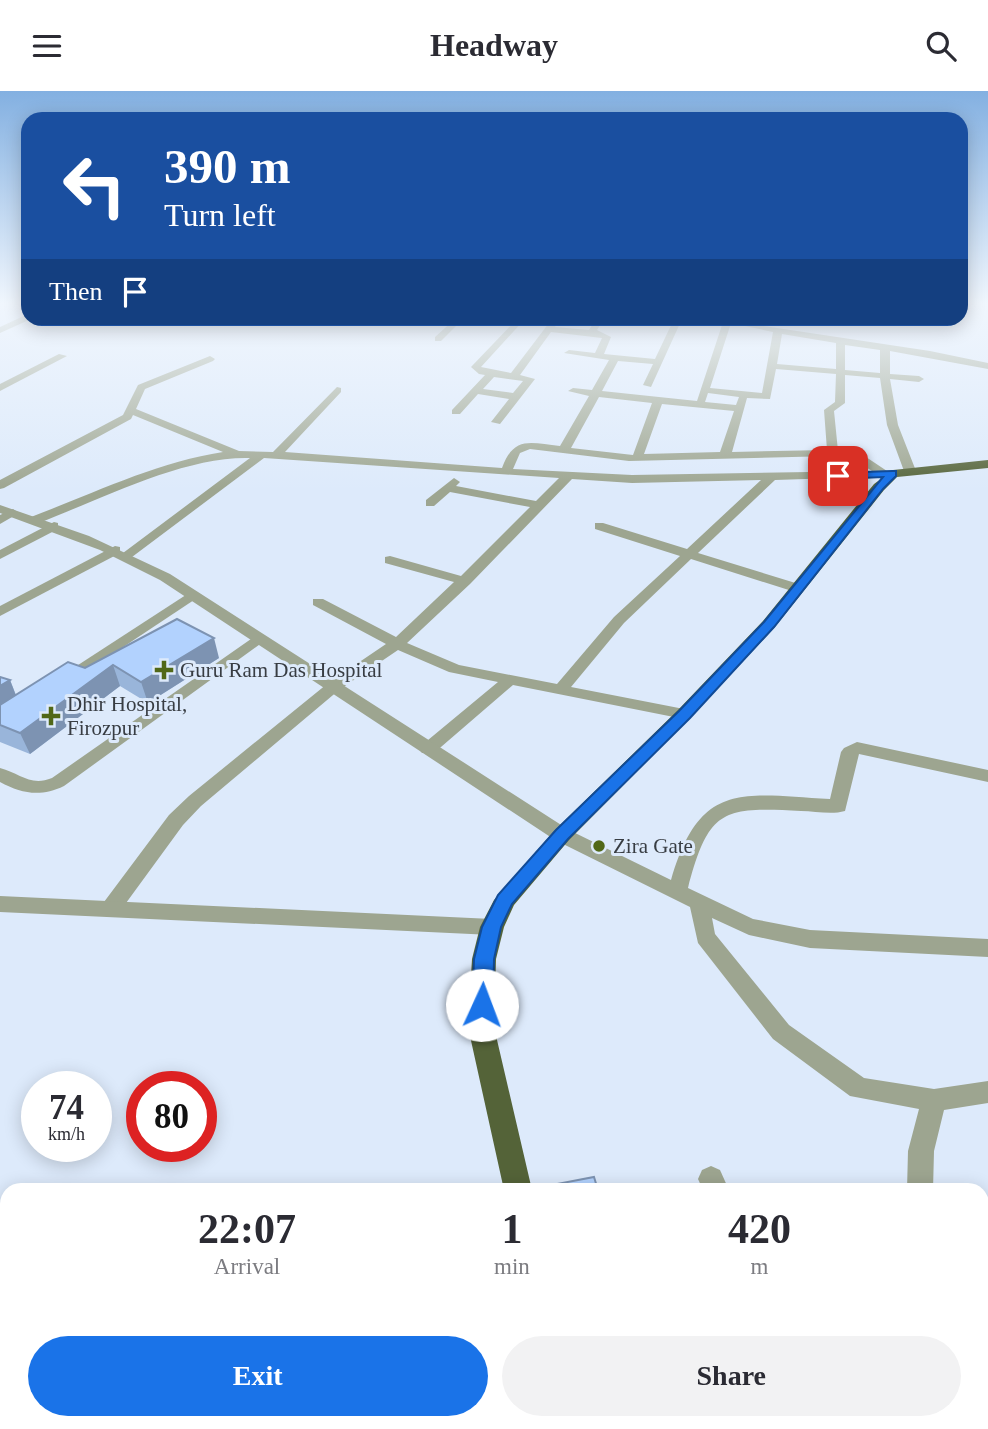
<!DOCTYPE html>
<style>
body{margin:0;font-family:"Times New Roman",serif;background:#f2f2f3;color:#2b2b33;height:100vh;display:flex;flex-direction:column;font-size:26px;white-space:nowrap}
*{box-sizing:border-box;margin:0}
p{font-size:23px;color:#7c7c81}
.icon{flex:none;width:38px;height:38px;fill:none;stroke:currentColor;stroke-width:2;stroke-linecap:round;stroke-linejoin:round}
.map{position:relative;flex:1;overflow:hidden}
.details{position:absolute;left:0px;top:1092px;width:989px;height:247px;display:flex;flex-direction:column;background:#fff;border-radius:21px 21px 0 0;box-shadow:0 4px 18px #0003}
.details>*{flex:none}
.hud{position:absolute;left:21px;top:21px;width:947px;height:214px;border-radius:21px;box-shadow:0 4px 18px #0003;background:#1a4fa0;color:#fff;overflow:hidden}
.speed{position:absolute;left:21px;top:980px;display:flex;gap:14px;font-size:35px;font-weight:700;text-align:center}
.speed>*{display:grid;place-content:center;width:91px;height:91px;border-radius:50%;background:#fff;box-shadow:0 4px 18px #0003;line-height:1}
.speed small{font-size:18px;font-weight:400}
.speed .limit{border:10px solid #d22;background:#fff;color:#111}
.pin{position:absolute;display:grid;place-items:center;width:60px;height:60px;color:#fff;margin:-30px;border-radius:14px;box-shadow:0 4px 10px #0006}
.me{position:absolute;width:77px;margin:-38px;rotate:2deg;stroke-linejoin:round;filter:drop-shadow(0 0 5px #0008)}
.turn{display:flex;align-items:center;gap:24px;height:147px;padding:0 28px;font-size:32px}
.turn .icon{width:91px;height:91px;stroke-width:2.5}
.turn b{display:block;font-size:49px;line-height:60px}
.then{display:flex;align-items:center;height:66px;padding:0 28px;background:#0003;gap:14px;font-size:26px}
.eta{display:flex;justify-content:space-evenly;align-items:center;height:119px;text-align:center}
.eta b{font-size:42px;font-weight:600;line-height:49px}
.cta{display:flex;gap:14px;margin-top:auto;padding:14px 28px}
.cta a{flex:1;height:80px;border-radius:42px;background:#1a73e8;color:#fff;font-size:28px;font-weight:600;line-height:80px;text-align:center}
.cta a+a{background:#f2f2f3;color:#2b2b33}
header{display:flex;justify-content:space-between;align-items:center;height:91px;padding:0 28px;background:#fff;font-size:32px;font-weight:600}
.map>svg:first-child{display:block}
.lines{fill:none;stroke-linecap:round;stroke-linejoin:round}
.minor{fill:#9da590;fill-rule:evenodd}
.tertiary{fill:#9da590;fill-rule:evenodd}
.trunk{fill:#546338;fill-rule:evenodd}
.wall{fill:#99b5da}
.shaded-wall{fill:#7d93b2}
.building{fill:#b2d2fe;stroke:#7d93b2;stroke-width:2}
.route{fill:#1a73e8;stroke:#114b97;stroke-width:2}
.poi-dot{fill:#516818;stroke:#ddeafb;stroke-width:2.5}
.labels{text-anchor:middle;stroke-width:6;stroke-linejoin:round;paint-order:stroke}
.poi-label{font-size:21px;fill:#383d43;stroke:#ddeafb;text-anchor:start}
</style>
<header><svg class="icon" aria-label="menu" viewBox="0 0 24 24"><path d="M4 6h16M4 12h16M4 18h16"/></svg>Headway<svg class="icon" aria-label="search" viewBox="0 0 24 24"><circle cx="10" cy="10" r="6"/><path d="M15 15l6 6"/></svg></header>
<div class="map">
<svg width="988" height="1338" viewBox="0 0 988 1338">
<rect width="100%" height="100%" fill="#ddeafb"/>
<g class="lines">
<!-- minor -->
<g class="minor">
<path d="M28 223V228H31L0 242V236Z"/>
<path d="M455 228H463L441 250H435V246Z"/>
<path d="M517 228H525L481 276 511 282 552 228H560L555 236 589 239 596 228H604L597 239 611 246 604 263 655 268 674 228H682L651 296 643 294 653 273 618 270 602 300 697 310 723 231 718 228 930 260 988 272V278L890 260V283L919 285 924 288 919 291 890 288 898 334 916 380 910 383 904 380 887 334 880 287 845 284V312L834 320 838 360 866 366 887 380 897 381V385L775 389 698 462 802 494V500H792L691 468 624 532 571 596 684 618 690 619 692 623 690 627 684 628 513 594 434 662H422L419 658 422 654 498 591 449 581 398 559 339 599 201 715 183 734 118 823 111 825 104 823 101 817 104 811 169 724 189 705 327 593 386 553 313 514V508H323L396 546 454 491 385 472V466L390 465 461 485 530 416 450 401 434 415H426V409L454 387 460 391 456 395 536 410 559 387 264 367 128 469 123 468V462L250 367C184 365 101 408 39 432H31V426C92 403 157 371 223 361L133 324 131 328 4 397 0 398V389L123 324 138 294 210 265 215 268 213 270 145 298 136 318 239 360 273 361 337 296 341 297V301L285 361 502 377C514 344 531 352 560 355L589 305 568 300 573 297 592 299 609 269 564 262 569 259 595 262 602 247 551 241 520 284 535 288 500 333 491 331 509 308 478 303 460 323H452V319L485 284 479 283 471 276ZM731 232 773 241 762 302 710 297ZM782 243 836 252V278L777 273ZM845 254 880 259V282L845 279ZM776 278 836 283 835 311 824 319 827 359 732 361 747 307 770 308ZM494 286 523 290 513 302 483 298ZM708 302 739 306 736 314 705 311ZM599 306 652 312 633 364 571 357ZM662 313 734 320 720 361 644 363ZM530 358 629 370 833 365 858 371 872 380 632 384 513 378 520 362ZM572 388 632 392 761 389 687 458 603 432H595V438L680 465 614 526 557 593 459 574 407 552 470 493Z"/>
<path d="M59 263 67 265 0 300V293Z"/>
<path d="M13 418 19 422 0 433V424Z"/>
<path d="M54 431 58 432V438L0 468V459Z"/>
<path d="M115 455 120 456V462L0 525V515Z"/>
<path d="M192 500 197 501V507L69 592 63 594 55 589Z"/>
<path d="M258 543 266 548 263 551 64 695C41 706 22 703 0 691V677C20 682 30 696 52 687Z"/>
<path d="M857 651 988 679V691L859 663 845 720C831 724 815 720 801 720 722 716 709 718 688 797L753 828 810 839 988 848V866L810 857 749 844 712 827 715 843 789 934 864 987 934 998 988 990V1012L944 1019 934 1060 933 1099H907L908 1060 919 1018 850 1005 773 948 698 852 690 816 555 749 552 744 555 739H569L671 789C700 689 742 703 830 708L841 661 844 657Z"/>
<path d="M711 1075 720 1079 729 1099H703L698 1088 702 1079Z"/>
<path d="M805 1332H837L840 1338H808Z"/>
</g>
<!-- tertiary -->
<g class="tertiary">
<path d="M0 414 89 445 170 483 569 739 572 744 569 749H555L160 489 100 459 0 422Z"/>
<path d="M0 805 492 828 499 830 502 836 499 842 492 844 0 821Z"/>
</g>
<!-- trunk -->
<g class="trunk">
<path d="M988 369V377L897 386 884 399 775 536 690 627 569 749 514 814 504 836 496 868 494 936 532 1099H504L468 936 472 868 480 836 494 809 555 739 678 619 763 530 874 393 893 379Z"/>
<path d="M556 1332H590L591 1338H557Z"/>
</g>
</g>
<!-- wall -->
<path class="wall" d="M219 567 148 612 120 595 30 663 0 651V586L10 589 16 604 85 577Z"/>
<!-- shaded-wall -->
<g class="shaded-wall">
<path d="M214 547 219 567 148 612 141 591Z"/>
<path d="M113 574 120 595 30 663 20 642Z"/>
<path d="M10 589 18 610 0 622V595Z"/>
</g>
<!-- building -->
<g class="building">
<path d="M177 528 214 547 141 591 113 574 20 642 0 634V614L68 571 85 577Z"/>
<path d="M0 586 10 589 0 595Z"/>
<path d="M594 1086 598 1099H558L557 1093Z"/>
</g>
<!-- sky -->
<linearGradient id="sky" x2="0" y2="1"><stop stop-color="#83b0e1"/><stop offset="0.53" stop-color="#f0f6fd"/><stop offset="1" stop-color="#f0f6fd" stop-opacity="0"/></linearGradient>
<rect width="988" height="400" fill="url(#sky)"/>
<!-- route -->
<path class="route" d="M892 380H896V385L883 398 774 536 690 627 568 748 512 813 501 836 494 868 493 914 490 920 482 922 475 920 472 914 474 868 482 836 498 804 556 739 679 620 764 531 883 386 838 388 833 385 835 382Z"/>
<!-- markers -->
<g class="poi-dot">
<path d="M160.5 568.5h7v7h7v7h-7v7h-7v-7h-7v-7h7z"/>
<path d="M47.5 614.5h7v7h7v7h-7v7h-7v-7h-7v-7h7z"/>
<circle cx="599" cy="755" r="7"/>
</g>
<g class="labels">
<!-- poi labels -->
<g class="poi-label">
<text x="180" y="586">Guru Ram Das Hospital</text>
<text x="67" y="620">Dhir Hospital,<tspan x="67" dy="24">Firozpur</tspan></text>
<text x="613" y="762">Zira Gate</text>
</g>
</g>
</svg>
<div class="speed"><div>74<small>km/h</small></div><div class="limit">80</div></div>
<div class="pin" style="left:838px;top:385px;background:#d93025"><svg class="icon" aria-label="arrive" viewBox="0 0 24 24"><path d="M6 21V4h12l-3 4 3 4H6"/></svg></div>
<svg class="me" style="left:482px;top:914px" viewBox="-20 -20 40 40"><circle r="19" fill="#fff"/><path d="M0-13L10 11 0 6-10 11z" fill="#1a73e8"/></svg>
<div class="hud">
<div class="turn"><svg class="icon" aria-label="left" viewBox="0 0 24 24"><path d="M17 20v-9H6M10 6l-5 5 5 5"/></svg><div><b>390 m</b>Turn left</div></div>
<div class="then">Then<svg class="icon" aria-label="arrive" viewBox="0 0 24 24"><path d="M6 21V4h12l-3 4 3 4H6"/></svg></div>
</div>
<section class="details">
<div class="eta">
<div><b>22:07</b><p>Arrival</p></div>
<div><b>1</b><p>min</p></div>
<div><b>420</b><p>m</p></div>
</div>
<div class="cta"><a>Exit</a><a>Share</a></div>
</section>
</div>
